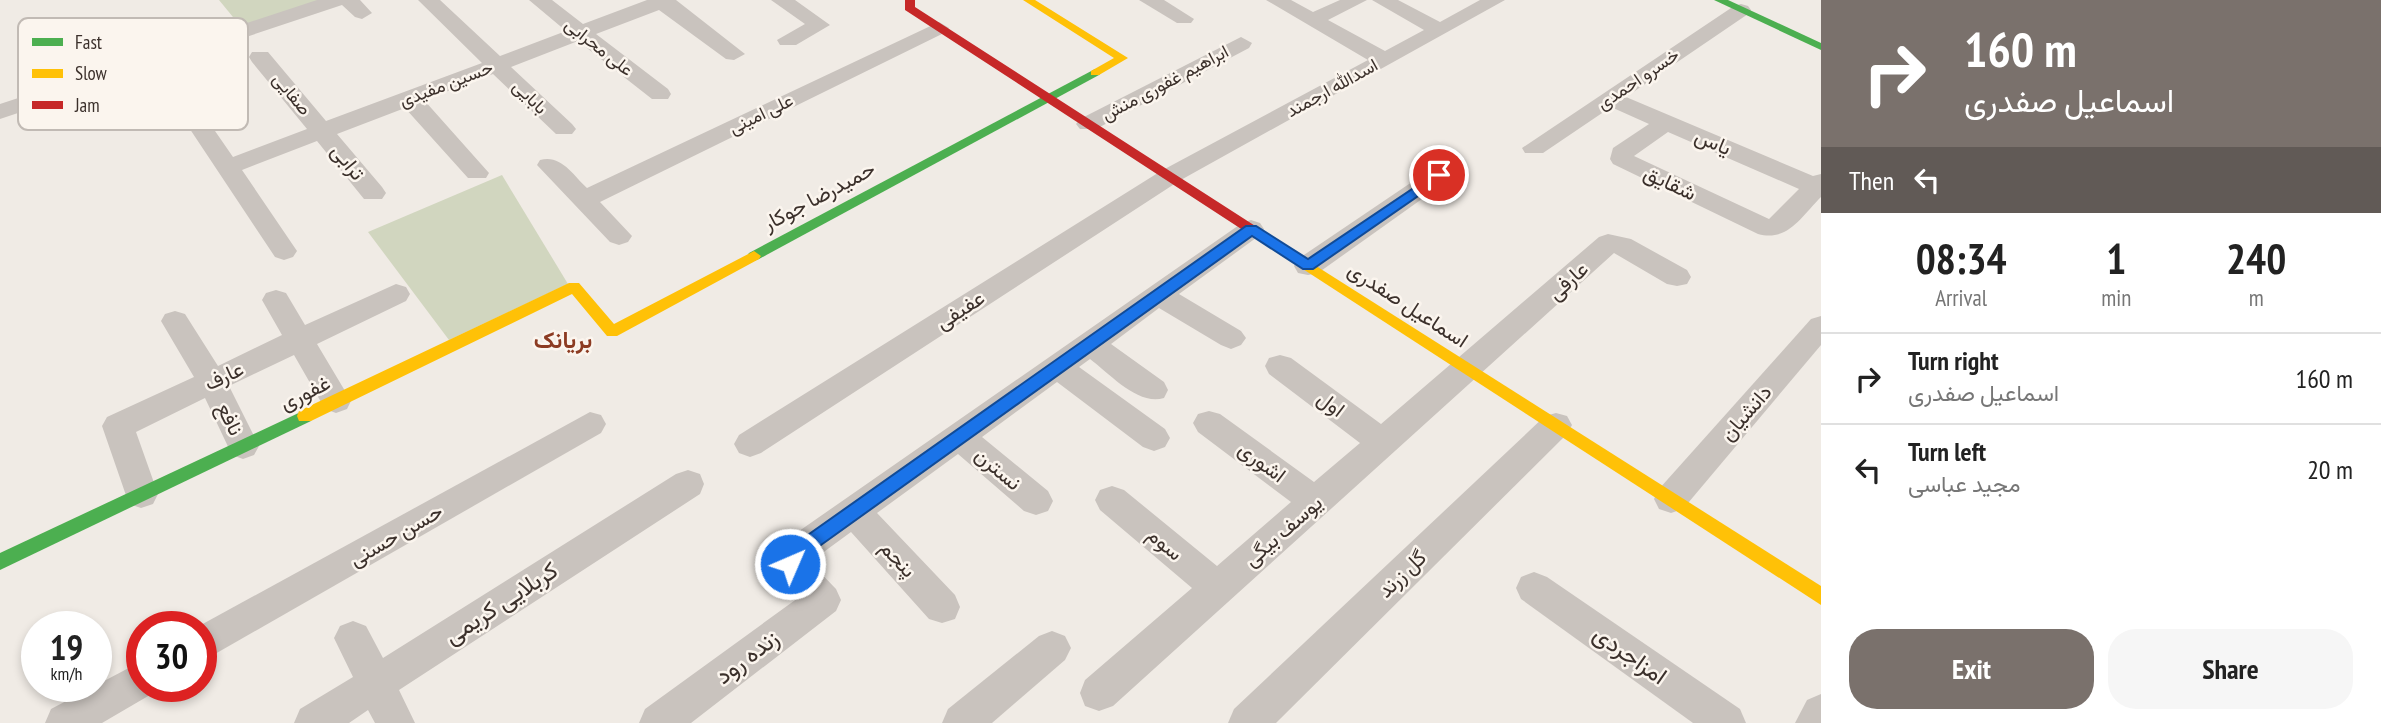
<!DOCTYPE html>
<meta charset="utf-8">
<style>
body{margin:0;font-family:"PT Sans Narrow",Vazirmatn,sans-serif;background:#f6f6f6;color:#222;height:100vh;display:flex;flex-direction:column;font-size:26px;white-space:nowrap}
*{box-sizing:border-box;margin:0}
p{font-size:23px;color:#767676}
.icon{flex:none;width:38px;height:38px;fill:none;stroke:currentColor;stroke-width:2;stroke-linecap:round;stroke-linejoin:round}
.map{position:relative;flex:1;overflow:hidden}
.panel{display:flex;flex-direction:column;background:#fff;width:560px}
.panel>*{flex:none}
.banner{background:#7a716c;color:#fff;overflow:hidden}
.speed{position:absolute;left:21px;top:611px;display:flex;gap:14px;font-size:35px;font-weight:700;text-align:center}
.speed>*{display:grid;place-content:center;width:91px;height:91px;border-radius:50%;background:#fff;box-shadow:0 4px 10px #0003;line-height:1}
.speed small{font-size:18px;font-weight:400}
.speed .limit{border:10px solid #d22;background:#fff;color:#111}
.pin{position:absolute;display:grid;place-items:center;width:60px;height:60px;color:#fff;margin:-30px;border:4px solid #fff;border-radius:50%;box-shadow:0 2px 7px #0007}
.me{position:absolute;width:77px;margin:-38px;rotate:45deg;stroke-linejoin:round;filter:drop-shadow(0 0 5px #0008)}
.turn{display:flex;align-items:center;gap:24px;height:147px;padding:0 28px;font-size:32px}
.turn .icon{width:91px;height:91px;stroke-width:2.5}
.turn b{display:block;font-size:49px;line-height:60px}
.then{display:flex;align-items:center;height:66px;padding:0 28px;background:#0003;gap:14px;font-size:26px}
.eta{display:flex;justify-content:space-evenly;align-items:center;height:119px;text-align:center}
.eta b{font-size:42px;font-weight:700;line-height:49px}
.primary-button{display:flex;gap:14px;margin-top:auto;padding:14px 28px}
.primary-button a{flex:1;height:80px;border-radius:28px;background:#7a716c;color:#fff;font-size:28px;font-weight:700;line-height:80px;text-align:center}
.primary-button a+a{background:#f6f6f6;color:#222}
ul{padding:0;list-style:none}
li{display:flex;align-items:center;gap:21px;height:91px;padding:0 28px;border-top:2px solid #e0e0e0}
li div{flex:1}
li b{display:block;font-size:26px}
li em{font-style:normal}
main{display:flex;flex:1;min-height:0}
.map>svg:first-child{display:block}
.green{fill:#d1d6bf}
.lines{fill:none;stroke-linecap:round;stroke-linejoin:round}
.street{fill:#c9c3be;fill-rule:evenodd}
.fast{fill:#4caf50;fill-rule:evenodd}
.slow{fill:#ffc107;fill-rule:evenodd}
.jam{fill:#c62828;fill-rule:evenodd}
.route{fill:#1a73e8;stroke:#114b97;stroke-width:2}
.labels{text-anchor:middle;stroke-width:5;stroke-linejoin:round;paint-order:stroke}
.far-street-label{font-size:18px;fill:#3b302b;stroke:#fbf5ee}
.street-label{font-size:21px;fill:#3b302b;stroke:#fbf5ee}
.neighbourhood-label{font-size:23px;font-weight:bold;fill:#8c3b22;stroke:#fbf5ee}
.near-street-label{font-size:24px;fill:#3b302b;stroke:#fbf5ee}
.key{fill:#fbf5ee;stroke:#c1bab4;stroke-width:2}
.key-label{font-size:19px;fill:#3b302b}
</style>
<main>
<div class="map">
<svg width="1821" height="723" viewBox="0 0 1821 723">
<rect width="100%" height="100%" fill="#f0ebe5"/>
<!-- green -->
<g class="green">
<path d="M219 0H324L242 28Z"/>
<path d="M502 175 568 284 449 340 368 232Z"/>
</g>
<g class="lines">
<!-- street -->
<g class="street">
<path d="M317 0H360L372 13 362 19 355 17 342 5 168 63 233 157 307 129 252 62 249 57 252 52H268L326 121 482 63 418 0H440L500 56 566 31 529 0H552L583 24 647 0H676L745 54 734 60 726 59 659 10 596 34 668 89 671 94 668 99H652L578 41 511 67 572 124 576 129 572 134H556L493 74 424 100 489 173 486 178H468L405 108 337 134 382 187 386 193 382 199H364L317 141 242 170 297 251 293 257 284 260 275 257 150 69 0 119V104Z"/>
<path d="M771 0H795L830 25 796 45H780L777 40 805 24Z"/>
<path d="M1139 0H1164L1194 19 1191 23H1177Z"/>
<path d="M1266 0H1291L1313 12 1340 0H1367L1328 20 1385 51 1424 30 1372 0H1398L1440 22 1480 0H1505L1179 181 761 453 750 457 739 453 734 444 739 435 1161 171 1368 60Z"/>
<path d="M1741 4 1748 6 1751 10 1748 14 1626 97 1813 176 1821 174V197C1801 217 1788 242 1758 234L1613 164 1610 159 1613 148 1649 124 1611 107 1543 153H1525L1522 148 1734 6ZM1668 132 1799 189 1769 219 1634 156Z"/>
<path d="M939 22 949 28 946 32 600 202 632 236 628 242 619 245 610 242 537 165 540 160C561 154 573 175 587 188Z"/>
<path d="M1241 37 1252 43 1249 48 1096 129H1080L1076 124 1080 119Z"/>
<path d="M1455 156 1464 159 1467 164 1464 169 1318 273 1308 275 1298 273 1294 266 1298 259 1446 159Z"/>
<path d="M1251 220 1260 223 1264 229 1260 235 1179 294 1241 331 1246 338 1241 345 1231 349 1221 345 1159 308 1111 344 1164 382 1168 390 1164 398C1138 406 1110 374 1090 359L1079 367 1165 429 1170 438 1165 447 1154 451 1143 447 1057 382 982 437 1048 491 1053 501 1048 511 1036 515 1024 511 958 454 877 513 955 595 960 607 955 619 942 623 929 619 851 532 810 562 836 589 841 600 836 611 691 723H639L645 709 798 598 778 575 772 564 779 545 1242 223Z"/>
<path d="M1608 234 1631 239 1687 270 1691 277 1687 284 1677 286 1667 284 1614 253 1113 706 1099 711 1085 706 1080 693 1085 680 1192 588 1100 510 1095 500 1100 490 1112 486 1124 490 1217 566 1291 502 1198 432 1193 423 1198 414 1209 411 1220 414 1314 482 1360 443 1269 374 1265 366 1269 358 1280 355 1291 358 1381 424 1599 237Z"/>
<path d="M396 284 406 287 410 294 406 301 317 344 351 401 347 409 336 413 325 409 294 355 229 386 259 446 254 455 243 459 232 455 205 398 136 432 158 494 153 504 141 508 129 504 102 426 107 417 194 377 161 321 165 314 175 311 185 314 218 366 282 335 262 300 266 293 276 290 286 293 305 325Z"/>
<path d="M1821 316V345L1683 509 1671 513 1659 509 1654 499 1659 489 1811 319Z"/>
<path d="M590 412 601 415 606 424 601 433 201 662 199 626Z"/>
<path d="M1556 413 1567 416 1572 425 1567 434 1276 723H1228L1234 709 1545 416Z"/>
<path d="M688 470 700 474 704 484 700 494 399 690 415 723H375L368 710 349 723H294L300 709 353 677 334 638 340 626 353 621 366 626 383 658 676 474Z"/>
<path d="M1534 572 1547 577 1740 709 1746 723H1693L1521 599 1516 588 1521 577Z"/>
<path d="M1052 631 1065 636 1071 648 1065 660 992 723H942L948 709 1039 636Z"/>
<path d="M142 661V686H158L155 692 102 723H45L51 709Z"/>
<path d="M1821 694V723H1795L1807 700Z"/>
</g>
<!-- fast -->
<g class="fast">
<path d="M1714 0H1728L1821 43V50Z"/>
<path d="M1095 69 1101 73 1099 75 759 259 754 261 747 256 749 253Z"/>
<path d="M305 410 311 411 313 416 311 421 0 570V553Z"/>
</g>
<!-- slow -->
<g class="slow">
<path d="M1023 0H1035L1128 58 1099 75H1091V71L1114 58Z"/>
<path d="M754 251 761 256 759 259 617 336H607L572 294 311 421H299L297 416 299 411 569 283H579L614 324Z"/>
<path d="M1294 252 1821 586V605L1289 260 1287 257Z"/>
</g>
<!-- jam -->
<path class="jam" d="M905 0H915V7L1299 254 1301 257 1299 260H1289L905 10Z"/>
</g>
<!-- route -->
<path class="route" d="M1439 171 1446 175 1444 178 1313 269H1303L1252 236 800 560 797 569H784L781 564 785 551 1246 226H1256L1308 259Z"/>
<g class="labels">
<!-- far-street labels -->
<g class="far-street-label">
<text transform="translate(599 47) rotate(38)" y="6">علی محرابی</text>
<text transform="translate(1638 79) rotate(-34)" y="6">خسرو احمدی</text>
<text transform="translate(1165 83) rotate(-28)" y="6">ابراهیم غفوری منش</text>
<text transform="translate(446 84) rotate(-21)" y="6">حسین مفیدی</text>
<text transform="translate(1332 88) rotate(-29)" y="6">اسدالله ارجمند</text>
<text transform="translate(292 94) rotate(50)" y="6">صفایی</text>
<text transform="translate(530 97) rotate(44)" y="6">بابایی</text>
<text transform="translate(761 114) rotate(-26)" y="6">علی امینی</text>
</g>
<!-- street labels -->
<g class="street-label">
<text transform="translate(1713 142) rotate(23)" y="7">یاس</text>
<text transform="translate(348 162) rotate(51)" y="7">ترابی</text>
<text transform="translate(1670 183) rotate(25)" y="7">شقایق</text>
<text transform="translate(819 196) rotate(-28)" y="7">حمیدرضا جوکار</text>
<text transform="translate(1568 281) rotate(-42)" y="7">عارفی</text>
<text transform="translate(1408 305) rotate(33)" y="7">اسماعیل صفدری</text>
<text transform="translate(960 310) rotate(-33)" y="7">عفیفی</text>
<text transform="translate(224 376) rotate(-25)" y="7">عارف</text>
<text transform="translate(305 393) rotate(-26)" y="7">غفوری</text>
<text transform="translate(1331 404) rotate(37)" y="7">اول</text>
<text transform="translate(1746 413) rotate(-49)" y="7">دانشیان</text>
<text transform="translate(230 419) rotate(64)" y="7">نافع</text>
<text transform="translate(1262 462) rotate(37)" y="7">اشوری</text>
<text transform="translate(998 469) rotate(40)" y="7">نسترن</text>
<text transform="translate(1283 531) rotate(-41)" y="7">یوسف بیگی</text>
<text transform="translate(396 535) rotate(-30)" y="7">حسن حسنی</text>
<text transform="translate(1165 544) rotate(40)" y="7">سوم</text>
<text transform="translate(898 559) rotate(47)" y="7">پنجم</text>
<text transform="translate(1402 574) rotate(-44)" y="7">گل زرند</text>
</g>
<!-- neighbourhood labels -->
<g class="neighbourhood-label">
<text x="563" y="348">بریانک</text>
</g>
<!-- near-street labels -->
<g class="near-street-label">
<text transform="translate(501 603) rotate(-33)" y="8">کربلایی کریمی</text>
<text transform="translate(1630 655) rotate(35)" y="8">امزاجردی</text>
<text transform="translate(747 657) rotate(-37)" y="8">زنده رود</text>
</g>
</g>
<!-- legend -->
<rect x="18" y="18" width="230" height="112" rx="10" class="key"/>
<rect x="32" y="38" width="31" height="8" fill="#4caf50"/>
<rect x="32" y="69" width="31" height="9" fill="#ffc107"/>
<rect x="32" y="101" width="31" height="8" fill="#c62828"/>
<g class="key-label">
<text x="75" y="49">Fast</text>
<text x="75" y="80">Slow</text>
<text x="75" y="112">Jam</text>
</g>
</svg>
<div class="speed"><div>19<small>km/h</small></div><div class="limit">30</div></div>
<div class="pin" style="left:1439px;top:175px;background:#d93025"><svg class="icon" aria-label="arrive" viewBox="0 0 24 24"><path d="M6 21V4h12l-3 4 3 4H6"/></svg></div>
<svg class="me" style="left:790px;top:564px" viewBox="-20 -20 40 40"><circle r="17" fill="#1a73e8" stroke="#fff" stroke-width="3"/><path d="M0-11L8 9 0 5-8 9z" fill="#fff"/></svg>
</div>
<section class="panel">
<div class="banner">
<div class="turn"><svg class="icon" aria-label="right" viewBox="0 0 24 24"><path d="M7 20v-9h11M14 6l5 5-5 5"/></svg><div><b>160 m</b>اسماعیل صفدری</div></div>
<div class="then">Then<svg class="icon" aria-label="left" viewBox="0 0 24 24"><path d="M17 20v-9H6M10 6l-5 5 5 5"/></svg></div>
</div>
<div class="eta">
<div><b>08:34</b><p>Arrival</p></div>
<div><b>1</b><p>min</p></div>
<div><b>240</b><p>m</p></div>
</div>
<ul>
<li><svg class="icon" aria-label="right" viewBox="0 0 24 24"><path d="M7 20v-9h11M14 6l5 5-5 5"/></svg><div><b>Turn right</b><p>اسماعیل صفدری</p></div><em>160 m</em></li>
<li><svg class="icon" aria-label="left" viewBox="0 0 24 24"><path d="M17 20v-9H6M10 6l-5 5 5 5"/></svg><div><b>Turn left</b><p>مجید عباسی</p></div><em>20 m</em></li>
</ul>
<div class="primary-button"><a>Exit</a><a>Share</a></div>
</section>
</main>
